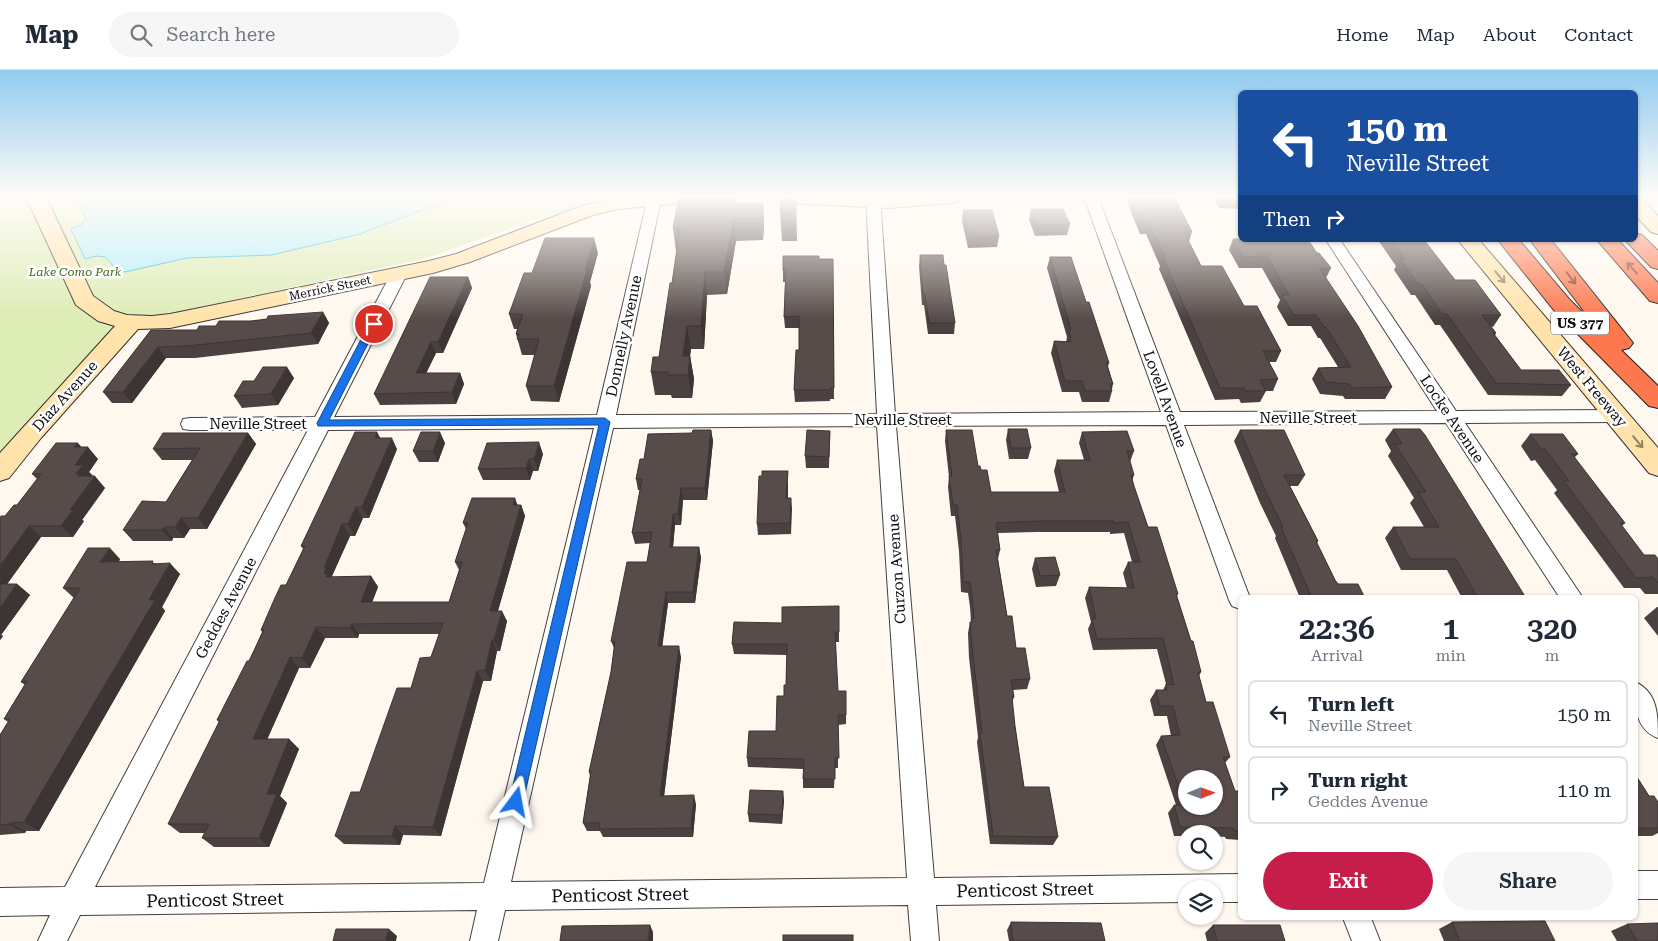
<!DOCTYPE html>
<style>
body{margin:0;font-family:"Roboto Serif",serif;background:#f6f6f7;color:#1f2937;height:100vh;display:flex;flex-direction:column;font-size:19px;white-space:nowrap}
*{box-sizing:border-box;margin:0}
p{font-size:16px;color:#747a83}
.icon{flex:none;width:28px;height:28px;fill:none;stroke:currentColor;stroke-width:2;stroke-linecap:round;stroke-linejoin:round}
.map{position:relative;flex:1;overflow:hidden}
.sheet{position:absolute;left:1238px;top:525px;width:400px;height:325px;display:flex;flex-direction:column;background:#fff;border-radius:8px;box-shadow:0 1px 4px #0004}
.sheet>*{flex:none}
.top-card{position:absolute;left:1238px;top:20px;width:400px;height:152px;border-radius:8px;box-shadow:0 1px 4px #0004;background:#1a4fa0;color:#fff;overflow:hidden}
.needle{width:32px;rotate:89deg}
.buttons{position:absolute;left:1178px;top:700px;display:grid;gap:10px}
.buttons a{display:grid;place-items:center;width:45px;height:45px;border-radius:50%;background:#fff;box-shadow:0 1px 4px #0004;font-size:25px}
.pin{position:absolute;display:grid;place-items:center;width:42px;height:42px;color:#fff;margin:-21px;border:2px solid #fff;border-radius:50%;box-shadow:0 1px 5px #0007}
.me{position:absolute;width:55px;margin:-28px;rotate:13deg;stroke-linejoin:round;filter:drop-shadow(0 0 4px #0008)}
.turn{display:flex;align-items:center;gap:18px;height:105px;padding:0 25px;font-size:22px}
.turn .icon{width:65px;height:65px;stroke-width:2.5}
.turn b{display:block;font-size:35px;line-height:42px}
.then{display:flex;align-items:center;height:48px;padding:0 25px;background:#0003;gap:10px;font-size:19px}
.eta{display:flex;justify-content:space-evenly;align-items:center;height:85px;text-align:center}
.eta b{font-size:30px;font-weight:600;line-height:35px}
.button{display:flex;gap:10px;margin-top:auto;padding:10px 25px}
.button a{flex:1;height:58px;border-radius:30px;background:#c71d4a;color:#fff;font-size:20px;font-weight:600;line-height:58px;text-align:center}
.button a+a{background:#f6f6f7;color:#1f2937}
ul{padding:0;list-style:none}
li{display:flex;align-items:center;gap:15px;height:68px;margin:0 10px 8px;padding:0 15px;border:2px solid #e0e1e3;border-radius:8px}
li div{flex:1}
li b{display:block;font-size:19px}
li em{font-style:normal}
header{display:flex;align-items:center;gap:30px;box-sizing:border-box;height:70px;padding:0 25px;background:#fff;border-bottom:1px solid #e0e1e3}
header strong{font-size:24px}
nav{display:flex;gap:28px;margin-inline-start:auto;font-size:18px}
.search{width:350px;height:45px;background:#f6f6f7;display:flex;align-items:center;gap:12px;box-sizing:border-box;padding:0 18px;border-radius:28px;color:#747a83;font-size:19px}
.map>svg:first-child{display:block}
.green{fill:#deecb6}
.water{fill:#b0eefa;stroke:#32b8d6}
.lines{fill:none;stroke-linecap:round;stroke-linejoin:round}
.street-casing{stroke:#414141;stroke-width:2}
.secondary-casing{stroke:#303030;stroke-width:2}
.highway-casing{stroke:#1f1f1f;stroke-width:2}
.street{fill:#fff;fill-rule:evenodd}
.secondary{fill:#ffe3aa;fill-rule:evenodd}
.highway{fill:#fd784f;fill-rule:evenodd}
.wall{fill:#4b4140}
.shaded-wall{fill:#3d3534}
.building{fill:#574c4a;stroke:#3d3534;fill-rule:evenodd}
.oneway{stroke:#86432e}
.oneway2{stroke:#938364}
.route{fill:#1a73e8;stroke:#114b97}
.labels{text-anchor:middle;stroke-width:5;stroke-linejoin:round;paint-order:stroke}
.far-park-label{font-size:12px;font-style:italic;fill:#3c6a1a;stroke:#fff}
.far-street-label{font-size:12px;fill:#0e0e0e;stroke:#fff}
.shield{fill:#fff;stroke:#565656;stroke-width:1}
.shield-label{font-size:14px;font-weight:bold;fill:#0e0e0e}
.street-label{font-size:15px;fill:#0e0e0e;stroke:#fff}
.near-street-label{font-size:18px;fill:#0e0e0e;stroke:#fff}
</style>
<header>
<strong>Map</strong>
<div class="search"><svg class="icon" aria-label="search" viewBox="0 0 24 24"><circle cx="10" cy="10" r="6"/><path d="M15 15l6 6"/></svg>Search here</div>
<nav><a>Home</a><a>Map</a><a>About</a><a>Contact</a></nav>
</header>
<div class="map">
<svg width="1658" height="871" viewBox="0 0 1658 871">
<rect width="100%" height="100%" fill="#fff8ef"/>
<!-- green -->
<path class="green" d="M0 127H616L536 149 427 188 132 252 0 390Z"/>
<!-- water -->
<path class="water" d="M76 127H456L360 164 272 185 187 188 125 202 117 200 105 187 96 186 85 189 71 159 81 155 86 150Z"/>
<g class="lines">
<defs>
<g id="street">
<path d="M648 127H660L661 129 616 345 877 344 866 127H880L895 344 1161 342 1084 127H1098L1180 342 1437 341 1326 170H1340L1456 341 1616 340 1622 342 1625 346 1622 350 1616 352 1465 353 1583 528H1560L1446 353 1184 355 1250 528H1240V539L1232 536 1229 530 1166 355 896 356 934 808 1240 804V832H1214V819H1186V832L936 835 939 871H911L908 835 505 840 498 871H470L477 840 80 845 67 871H38L50 845 0 846V818L65 817 308 360H190L183 359 181 354 183 349 190 348 315 347 391 204 394 201H404L407 204 334 347 597 345ZM877 356 907 808 511 812 613 358ZM594 358 484 813 95 817 328 360Z"/>
<path d="M1635 612C1658 622 1658 646 1658 668 1634 659 1635 634 1635 612Z"/>
<rect x="1635" y="801" width="23" height="28"/>
<path d="M1343 848H1371L1380 871H1352Z"/>
</g>
<g id="secondary">
<path d="M26 127H46L93 226 114 241 127 245 152 246 170 244 429 191 456 184 579 137 618 127H696L693 131 686 133 618 139 593 145 470 192 433 203 170 258 138 259 41 368 9 408 0 411V383L115 256 98 251 76 235Z"/>
<path d="M774 127H962L959 131 952 133 889 138 784 133 777 131Z"/>
<path d="M1635 127 1642 129 1658 146V164L1651 162 1635 145Z"/>
<path d="M1458 170H1479L1658 378V406L1649 403Z"/>
</g>
<g id="highway">
<path d="M1635 163 1642 165 1658 181V199L1651 197 1625 170H1635Z"/>
<path d="M1498 170H1519L1569 229 1593 253 1530 170H1551L1633 273 1629 278 1621 280 1658 316V338L1649 336 1553 239Z"/>
<path d="M1597 170H1618L1658 213V233L1650 231Z"/>
</g>
</defs>
<!-- street casing -->
<use href="#street" class="street-casing"/>
<!-- secondary casing -->
<use href="#secondary" class="secondary-casing"/>
<!-- highway casing -->
<use href="#highway" class="highway-casing"/>
<!-- street -->
<use href="#street" class="street"/>
<!-- secondary -->
<use href="#secondary" class="secondary"/>
<!-- highway -->
<use href="#highway" class="highway"/>
</g>
<!-- wall -->
<g class="wall">
<path d="M704 127V128H736V133H763L764 155 763 170 736 171 727 224 707 225 704 279H691L690 286 694 309 692 328H672L671 325H655L651 302 659 287 672 213 677 181H676L673 158Z"/>
<path d="M796 127 797 171H782L780 141Z"/>
<path d="M1125 127H1174L1192 162 1189 172 1201 196 1244 236 1281 281 1276 292H1269L1278 309 1273 321H1266L1260 332 1241 333 1239 329 1215 330 1159 199 1160 196 1146 164H1140Z"/>
<path d="M1212 127H1240V139L1219 138Z"/>
<path d="M1031 139 1070 154 1067 165 1035 166 1029 150Z"/>
<path d="M963 140 999 166 997 177 968 178 962 151Z"/>
<path d="M1233 169 1317 183 1331 198 1326 208 1392 317 1385 329H1345L1343 326 1320 324 1312 309 1318 298 1338 297 1320 268H1318L1311 256H1288L1277 237 1280 230 1262 198H1239L1229 180Z"/>
<path d="M1378 170H1424L1455 210 1501 245 1493 257 1491 256 1496 263 1495 265 1521 300 1571 315 1562 326 1488 325 1440 255H1435L1415 225H1411L1394 200 1396 196Z"/>
<path d="M598 183 590 212 591 216 559 332 531 331 526 316 535 285H522L516 264 517 259H514L509 244 532 203Z"/>
<path d="M920 185 955 253 954 264H928L924 235H922L919 196Z"/>
<path d="M1050 187 1086 232 1109 293 1108 296 1113 314 1112 319V321L1109 332H1082L1079 322H1062L1051 283 1054 271 1066 272 1067 267 1047 198Z"/>
<path d="M819 189H833L834 329H830V331L795 332 794 320 799 280V258H785L784 247 785 212H783V200Z"/>
<path d="M468 207 472 218 443 283H436L426 303H460L464 314 456 334 380 335 374 324Z"/>
<path d="M323 242 329 253 318 274 195 288H166L132 333H112L103 322 151 260H197L216 256 251 251Z"/>
<path d="M294 308 278 335 242 338 234 326 254 311Z"/>
<path d="M1008 359 1031 378 1028 389H1009L1006 370Z"/>
<path d="M1393 359 1526 528H1462L1447 500H1401L1385 468 1393 457H1424L1410 433 1414 428 1388 386 1391 381 1385 370Z"/>
<path d="M711 360 713 371 707 430H683L681 455H675L673 477H699L701 488 695 533H668L662 576 681 587 664 726 696 734 693 767H603L600 761H587L583 753 590 706 589 702 611 602 614 578 611 571 647 492 650 473 635 474 632 463 640 420H638L636 409 692 363Z"/>
<path d="M946 360 981 400 991 422H1059L1054 401 1057 390H1084L1079 373 1082 362 1134 381 1130 392 1134 405 1132 411 1148 457 1178 524 1177 526 1191 571 1201 602 1199 606 1206 632 1230 687 1225 693 1235 721H1240V770L1226 769 1225 767 1214 766V764H1186V766H1174L1168 743 1174 735H1176L1156 675 1161 666H1171L1167 646H1154L1150 630 1156 620H1163L1166 614 1157 579 1093 580 1088 559 1091 552 1085 528 1089 517 1127 518 1123 503 1128 492H1132L1124 463 1110 464V462H1036L998 463 1000 480 998 489 1007 546 1016 578 1030 609 1027 619 1013 620 1014 627 1012 633 1015 656 1024 717 1058 767 1053 775 990 774 977 672 978 667 969 588 968 563 970 552 971 551 970 537 968 523 961 522 959 481 955 446H951L948 417 949 407 945 371Z"/>
<path d="M1240 360 1305 405 1298 416H1290L1318 471 1317 473 1335 510 1338 514 1365 528H1300L1275 468 1276 466 1260 433 1234 371Z"/>
<path d="M830 361 829 398H806L805 386Z"/>
<path d="M248 363 256 374 207 459H190L184 468H173L172 471H133L123 460 166 432 192 390H162L153 379Z"/>
<path d="M1530 364 1578 384 1574 388 1625 453 1622 456 1644 485 1658 489V524H1645L1640 518H1624L1554 423 1557 420 1535 390 1531 391 1521 376Z"/>
<path d="M381 368 397 379 369 448H363L355 466H350L332 506 333 507 371 506 378 517 372 532H449L459 500 455 492 466 459 463 453 518 435H521L525 446 498 541 507 551 500 581H497L491 611H483L441 766 403 765 400 775 344 774 335 766 360 722 411 618 431 587 439 564H359L358 568H325L310 598H299L267 669H289L299 679 280 726 287 733 269 777H214L202 768 205 763H180L168 754 219 652 217 650 249 591 262 562 261 560 286 515 303 479 301 476Z"/>
<path d="M445 373 438 392H419L413 381Z"/>
<path d="M82 377 98 389 89 402 105 418 82 450 84 451 73 467H41L7 514H17L30 525 1 565 3 566 0 570V448L5 446 17 435 37 409 32 404Z"/>
<path d="M543 384 538 401H533L530 410H483L478 399Z"/>
<path d="M788 412V428H791V464L758 465 757 454Z"/>
<path d="M1035 488 1060 505 1056 516 1036 517 1032 499Z"/>
<path d="M120 489 119 492 155 493 180 504 162 537 165 541 39 761H26L25 763 0 765V665L8 652 4 649 25 615 21 612 74 528 63 518Z"/>
<path d="M1657 537H1658V566L1644 548Z"/>
<path d="M734 552 839 562V572H835L838 621 846 645V654L838 655V698H835L834 718H803V699L748 697 747 688 776 661 786 615 787 585 734 584 732 574Z"/>
<path d="M1635 704 1649 726 1658 732V763L1652 766H1635Z"/>
<path d="M784 730 782 754 749 752 748 744Z"/>
<path d="M1011 852 1105 871H1009L1007 860Z"/>
<path d="M1452 852 1555 871H1444L1439 859Z"/>
<path d="M1627 854 1658 871H1617L1611 861Z"/>
<path d="M1213 855 1285 871H1207L1205 863Z"/>
</g>
<!-- shaded-wall -->
<g class="shaded-wall">
<path d="M763 133 764 155 763 170 762 148Z"/>
<path d="M734 148 736 171 727 224 724 202Z"/>
<path d="M594 168 598 183 590 212 591 216 559 332 554 316Z"/>
<path d="M705 202 707 225 704 279 701 256Z"/>
<path d="M468 207 472 218 443 283 438 272Z"/>
<path d="M323 242 329 253 318 274 311 263Z"/>
<path d="M687 256 691 279 687 305 683 286Z"/>
<path d="M431 272 436 283 421 314 416 303Z"/>
<path d="M158 277 166 288 132 333 123 322Z"/>
<path d="M690 286 694 309 692 328 688 305Z"/>
<path d="M287 297 294 308 278 335 271 324Z"/>
<path d="M460 303 464 314 456 334 452 322Z"/>
<path d="M711 360 713 371 707 430 705 418Z"/>
<path d="M377 362 383 373 375 368Z"/>
<path d="M440 362 445 373 438 392 433 381Z"/>
<path d="M248 363 256 374 207 459 198 448Z"/>
<path d="M392 368 397 379 369 448 362 437Z"/>
<path d="M539 372 543 384 538 401 534 389Z"/>
<path d="M78 373 85 381 88 377 98 389 89 402 93 406H95L105 418 82 450 84 451 73 467 61 456 70 440 76 404 74 377Z"/>
<path d="M529 389 533 401 530 410 526 398Z"/>
<path d="M788 401V412L787 439 786 428Z"/>
<path d="M681 418 683 430 681 455 678 444Z"/>
<path d="M515 428 519 439 513 435Z"/>
<path d="M791 428 792 439 791 464 790 453Z"/>
<path d="M521 435 525 446 495 551 490 541Z"/>
<path d="M356 437 363 448 355 466 348 454Z"/>
<path d="M673 444 675 455 672 488 670 477Z"/>
<path d="M181 448 190 459 184 468 175 457Z"/>
<path d="M342 454 350 466 332 506 334 509V518L324 504V498Z"/>
<path d="M29 456 41 467 0 524V496Z"/>
<path d="M164 457 173 468 172 471 162 460Z"/>
<path d="M699 477 701 488 695 533 693 522Z"/>
<path d="M110 478 120 489 111 503 100 492Z"/>
<path d="M170 493 180 504 162 537 165 541 39 761 24 752Z"/>
<path d="M371 506 378 517 368 543 361 532Z"/>
<path d="M17 514 30 525 1 565 3 566 0 570V538Z"/>
<path d="M666 522 668 533 661 587 658 576Z"/>
<path d="M502 541 507 551 500 581 494 570Z"/>
<path d="M352 554 359 564 358 568 350 558Z"/>
<path d="M316 557 325 568 310 598 302 588Z"/>
<path d="M492 570 497 581 491 611 485 600Z"/>
<path d="M679 576 681 587 663 735 660 726Z"/>
<path d="M290 587 299 598 263 679 253 669Z"/>
<path d="M477 601 483 611 441 766 433 757Z"/>
<path d="M289 669 299 679 280 726 287 733 269 777 259 768 267 724Z"/>
<path d="M783 721 784 730 782 754V745Z"/>
<path d="M694 725 696 734 693 767 691 758Z"/>
<path d="M10 753 26 761 25 763 9 754Z"/>
<path d="M395 756 403 765 400 775 392 766Z"/>
<path d="M650 855 653 862V871H648Z"/>
<path d="M389 859 397 866 396 871H385Z"/>
</g>
<!-- building -->
<g class="building">
<path d="M679 127H703V128H736L735 133H763L762 148H734L724 202H705L701 256H687L683 286H690L688 305H668V302H651L653 287H659L670 213H672L680 158H673Z"/>
<path d="M781 127H796V141H780Z"/>
<path d="M1133 127H1174L1192 162H1184L1201 196H1222L1244 236H1257L1281 281H1263L1278 309 1260 310 1266 321H1246L1244 318H1220L1163 188H1165L1149 153H1144Z"/>
<path d="M1031 139H1063L1070 154 1037 155Z"/>
<path d="M963 140H992L999 166 969 167Z"/>
<path d="M545 168H594L585 200H587L554 316H526L539 269H517L519 264H516L523 244H509L524 203H532Z"/>
<path d="M1233 169H1240V170H1308L1317 183H1319L1331 198 1320 199 1358 256 1392 317 1351 318 1350 314 1326 312 1318 298 1351 297 1326 257H1324L1316 245H1294L1282 225H1289L1267 186 1243 187Z"/>
<path d="M1392 170H1424L1455 210H1475L1501 245H1482L1496 263H1493L1521 300H1559L1571 315 1496 313 1447 244H1442L1422 214H1418L1400 189H1405Z"/>
<path d="M920 185H943L944 195H946L955 253H929L925 224H923Z"/>
<path d="M783 186H819V189H833L834 318H830V320H794L796 280H799V246L784 247 786 200H783Z"/>
<path d="M1050 187H1071L1086 232H1089L1109 293H1106L1113 314H1110L1112 321H1085L1082 311H1065L1054 271 1071 272 1069 260H1071Z"/>
<path d="M430 207H468L438 272H431L416 303H460L452 322 374 324Z"/>
<path d="M323 242 311 263 187 276 158 277 123 322H103L151 260H197L199 256H216L219 251H251L267 249 268 246Z"/>
<path d="M263 297H287L271 324 234 326 243 311H254Z"/>
<path d="M1008 359H1027L1031 378H1011Z"/>
<path d="M1393 359H1420L1425 365 1526 528H1478L1456 489H1410L1393 457H1439L1418 422H1426L1395 374H1402Z"/>
<path d="M693 360H711L705 418H681L678 444H673L670 477H699L693 522H666L658 576H679L660 726 694 725 691 758 599 759 600 753H583L591 702H589L611 602 615 571H611L627 492H647L652 462 632 463 642 409H636L640 389H644L648 364 692 363Z"/>
<path d="M807 360 830 361 829 387 805 386Z"/>
<path d="M946 360H972L978 396H980L981 400H987L991 422H1065L1057 390H1090L1082 362 1127 361 1134 381H1127L1134 405H1131L1134 416 1148 457H1157L1178 524H1176L1191 571H1193L1201 602H1198L1206 632H1213L1230 687H1223L1235 721H1240V761H1234L1233 758 1180 757 1174 735H1185L1161 666 1180 665 1173 636H1160L1156 620H1167L1166 614 1174 615 1163 568 1097 569 1092 549H1096L1089 517 1134 518 1128 492H1140L1128 452 1114 453V451H1039L996 453 1000 480H996L1007 546H1012L1016 578H1025L1030 609 1011 610 1014 627H1012L1015 656 1024 717H1049L1058 767 993 766 980 663H982L972 577 970 552H972L971 549H974L972 526 970 512H963L961 470 957 435H953L949 406H952ZM1186 709H1214V736H1186Z"/>
<path d="M1240 360H1284L1305 405H1284L1318 471H1316L1335 510 1338 514H1358L1365 528H1312L1281 457H1283L1266 422Z"/>
<path d="M355 362H377L375 368H392L362 437H356L348 454H342L324 498H326L324 504H328L326 507 371 506 361 532H449L462 492H455L468 453H463L472 428H515L513 435H521L490 541H502L494 570H492L485 600 477 601 433 757 395 756 392 766H335L351 722H360L397 618H411L420 588 431 587 443 553 352 554 350 558 316 557 302 588 290 587 253 669H289L267 724H277L259 768H202L209 754H168L220 650H217L247 591H249L264 560H261L274 530 281 515H286L305 476H301Z"/>
<path d="M421 362H440L433 381H413Z"/>
<path d="M163 363H248L198 448H181L175 457H164L162 460H123L142 431 166 432 200 378 153 379Z"/>
<path d="M1530 364H1563L1578 384H1572L1625 453H1620L1644 485H1655L1658 489V513L1653 507 1636 508 1564 411H1569L1545 379H1541Z"/>
<path d="M539 372 534 389H529L526 398 478 399 487 373Z"/>
<path d="M56 373H78L74 377H88L75 395H83L76 404H80L78 406H95L70 440H73L61 456H29L0 496V448L1 446H5L14 435H17L41 404H32Z"/>
<path d="M762 401H788L786 428H791L790 453 757 454 759 406H762Z"/>
<path d="M88 478H110L100 492 153 491 152 494 170 493 149 530H155L24 752 10 753 9 754 0 755V665L10 649H4L27 611 21 612 80 518H63Z"/>
<path d="M1055 487 1060 505 1040 506 1035 488Z"/>
<path d="M0 514H17L0 538Z"/>
<path d="M839 536V562H835L838 621H846V645H838L839 688H835V709H803L804 689 747 688 749 661H776L777 626H784V615H786L787 574H732L734 552 782 553V537Z"/>
<path d="M1635 704 1649 726H1654L1658 732V758H1635Z"/>
<path d="M750 720 783 721 782 745 748 744Z"/>
<path d="M1545 851 1555 871H1460L1452 852Z"/>
<path d="M1011 852 1101 853 1105 871H1013Z"/>
<path d="M1658 853V871H1637L1627 854Z"/>
<path d="M650 855 648 871H560L562 856Z"/>
<path d="M1213 855H1280L1285 871H1217Z"/>
<path d="M336 859H389L385 871H333Z"/>
<rect x="783" y="865" width="70" height="6"/>
</g>
<!-- one-way arrows -->
<defs><path id="oneway-shaft" d="M-6 0H5M1.5-3L5.5 0L1.5 3" fill="none" stroke-width="1.6" stroke-linecap="round" stroke-linejoin="round" transform="scale(1.25)"/></defs>
<g class="oneway">
<use href="#oneway-shaft" transform="translate(1632 198) rotate(-132)"/>
<use href="#oneway-shaft" transform="translate(1571 208) rotate(52)"/>
</g>
<g class="oneway2">
<use href="#oneway-shaft" transform="translate(1500 207) rotate(50)"/>
<use href="#oneway-shaft" transform="translate(1638 372) rotate(50)"/>
</g>
<!-- sky -->
<linearGradient id="sky" x2="0" y2="1"><stop stop-color="#91cbef"/><stop offset="0.51" stop-color="#fffcf8"/><stop offset="1" stop-color="#fffcf8" stop-opacity="0"/></linearGradient>
<rect width="1658" height="249" fill="url(#sky)"/>
<!-- route -->
<path class="route" d="M374 251 378 254 329 350 605 348 610 352 523 732 521 737 516 739 511 737 509 732 599 355 318 356 317 353 369 254Z"/>
<g class="labels">
<!-- far-park labels -->
<g class="far-park-label">
<text x="75" y="206">Lake Como Park</text>
</g>
<!-- far-street labels -->
<g class="far-street-label">
<text transform="translate(330 218) rotate(-12)" y="4">Merrick Street</text>
</g>
<!-- shield labels -->
<rect class="shield" x="1551" y="241.5" width="58" height="23" rx="4"/>
<g class="shield-label">
<text x="1580" y="258">US 377</text>
</g>
<!-- street labels -->
<g class="street-label">
<text transform="translate(624 266) rotate(-78)" y="5">Donnelly Avenue</text>
<text transform="translate(1592 317) rotate(50)" y="5">West Freeway</text>
<text transform="translate(65 326) rotate(-48)" y="5">Diaz Avenue</text>
<text transform="translate(1165 329) rotate(70)" y="5">Lovell Avenue</text>
<text x="1308" y="353">Neville Street</text>
<text transform="translate(1452 349) rotate(56)" y="5">Locke Avenue</text>
<text x="903" y="355">Neville Street</text>
<text x="258" y="359">Neville Street</text>
<text transform="translate(897 499) rotate(-94)" y="5">Curzon Avenue</text>
<text transform="translate(226 538) rotate(-62)" y="5">Geddes Avenue</text>
</g>
<!-- near-street labels -->
<g class="near-street-label">
<text transform="translate(1025 820) rotate(-1)" y="6">Penticost Street</text>
<text transform="translate(620 825) rotate(-1)" y="6">Penticost Street</text>
<text transform="translate(215 830) rotate(-1)" y="6">Penticost Street</text>
</g>
</g>
</svg>
<div class="buttons">
<a><svg class="needle" viewBox="-14 -14 28 28"><path d="M0-13l5 13h-10z" fill="#e53935"/><path d="M0 13l5-13h-10z" fill="#747a83"/></svg></a>
<a><svg class="icon" aria-label="search" viewBox="0 0 24 24"><circle cx="10" cy="10" r="6"/><path d="M15 15l6 6"/></svg></a>
<a><svg class="icon" aria-label="layers" viewBox="0 0 24 24"><path d="M12 4l9 5-9 5-9-5zM3 14l9 5 9-5"/></svg></a>
</div>
<div class="pin" style="left:374px;top:254px;background:#d93025"><svg class="icon" aria-label="arrive" viewBox="0 0 24 24"><path d="M6 21V4h12l-3 4 3 4H6"/></svg></div>
<svg class="me" style="left:516px;top:732px" viewBox="-20 -20 40 40"><path d="M0-17L14 15 0 8-14 15z" fill="#1a73e8" stroke="#fff" stroke-width="4"/></svg>
<div class="top-card">
<div class="turn"><svg class="icon" aria-label="left" viewBox="0 0 24 24"><path d="M17 20v-9H6M10 6l-5 5 5 5"/></svg><div><b>150 m</b>Neville Street</div></div>
<div class="then">Then<svg class="icon" aria-label="right" viewBox="0 0 24 24"><path d="M7 20v-9h11M14 6l5 5-5 5"/></svg></div>
</div>
<section class="sheet">
<div class="eta">
<div><b>22:36</b><p>Arrival</p></div>
<div><b>1</b><p>min</p></div>
<div><b>320</b><p>m</p></div>
</div>
<ul>
<li><svg class="icon" aria-label="left" viewBox="0 0 24 24"><path d="M17 20v-9H6M10 6l-5 5 5 5"/></svg><div><b>Turn left</b><p>Neville Street</p></div><em>150 m</em></li>
<li><svg class="icon" aria-label="right" viewBox="0 0 24 24"><path d="M7 20v-9h11M14 6l5 5-5 5"/></svg><div><b>Turn right</b><p>Geddes Avenue</p></div><em>110 m</em></li>
</ul>
<div class="button"><a>Exit</a><a>Share</a></div>
</section>
</div>
